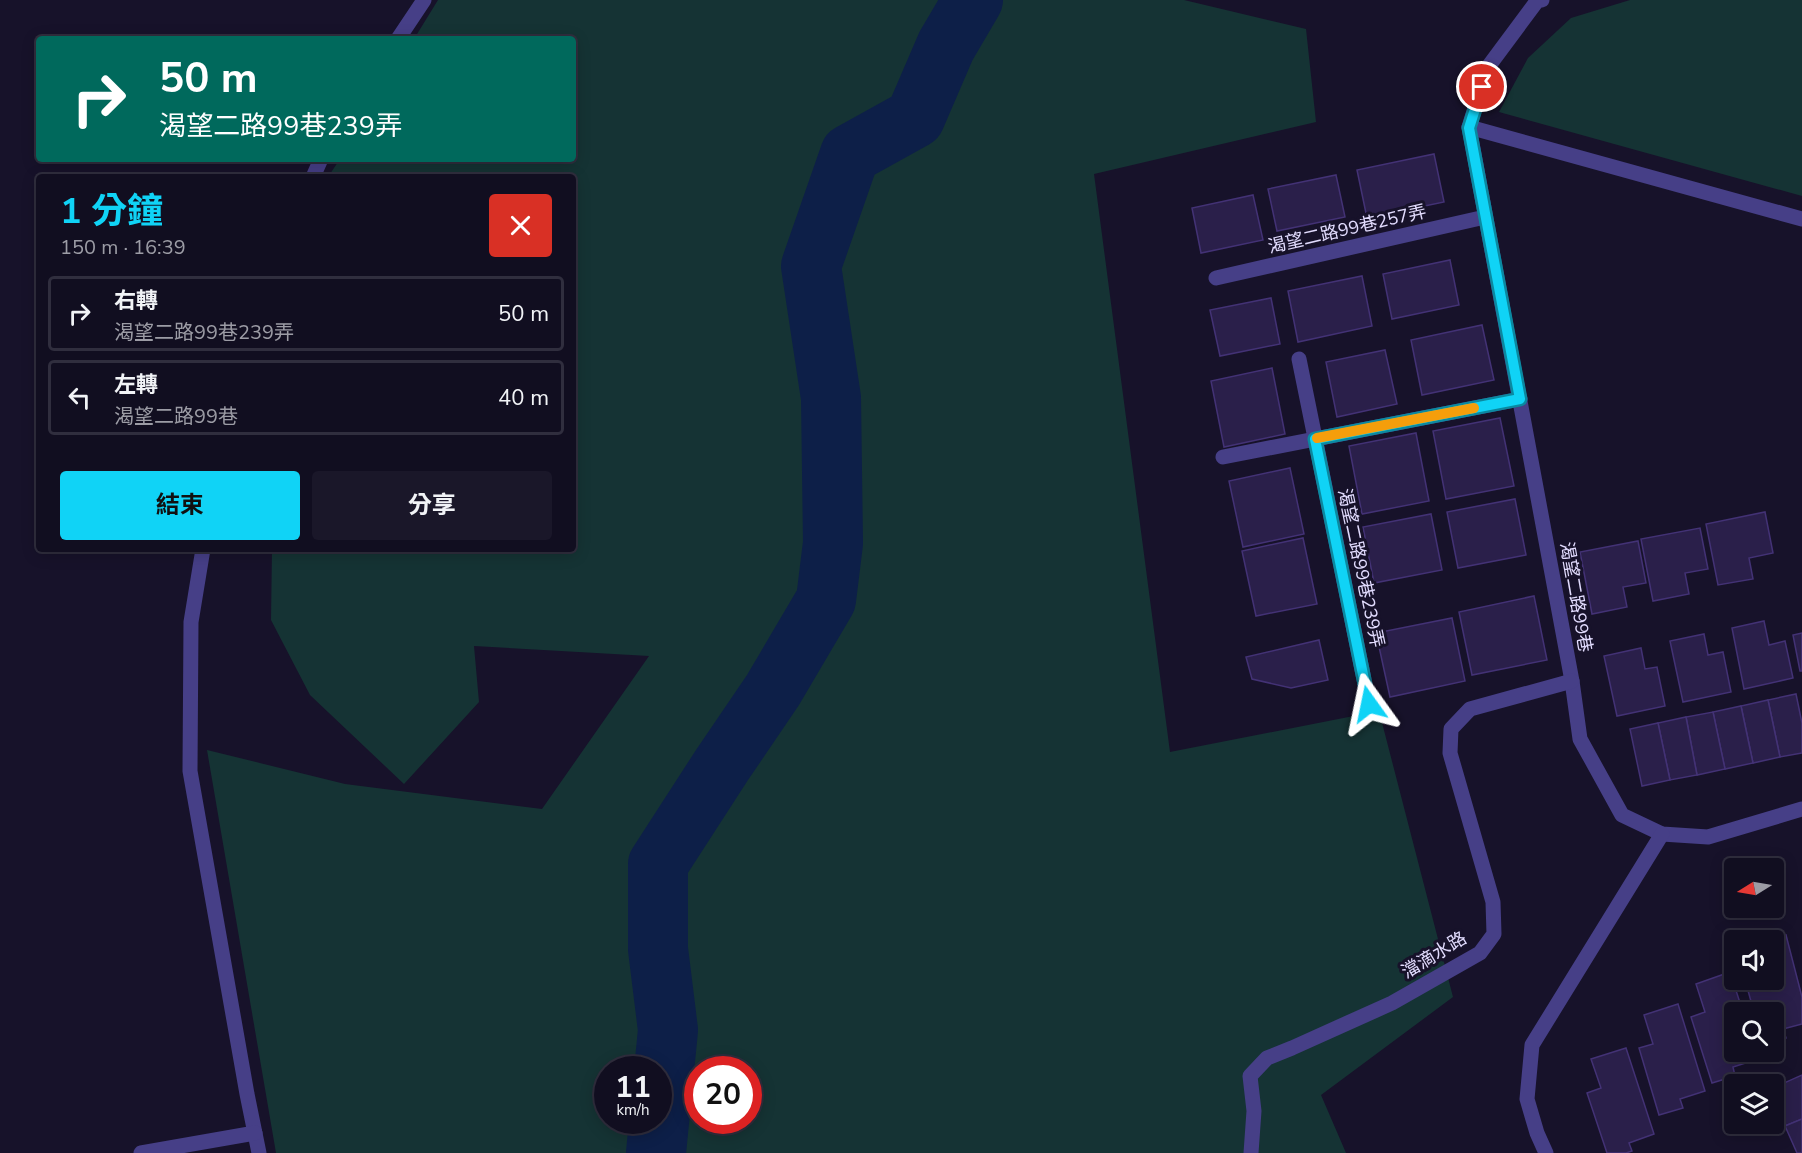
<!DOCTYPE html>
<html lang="zh-TW">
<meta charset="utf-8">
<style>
body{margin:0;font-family:"Nunito Sans","Noto Sans TC",sans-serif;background:#1a1729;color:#f1f3f6;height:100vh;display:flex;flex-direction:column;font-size:22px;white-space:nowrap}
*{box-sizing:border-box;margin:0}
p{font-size:20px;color:#9c9ca5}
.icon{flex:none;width:33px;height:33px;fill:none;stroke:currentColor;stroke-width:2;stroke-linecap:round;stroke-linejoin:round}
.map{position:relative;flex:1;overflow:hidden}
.drawer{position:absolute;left:36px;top:174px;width:540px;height:378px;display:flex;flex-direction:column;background:#110e20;border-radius:6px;box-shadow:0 3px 15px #0003,0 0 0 2px #302e3e}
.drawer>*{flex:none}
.banner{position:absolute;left:36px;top:36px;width:540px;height:126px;border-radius:6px;box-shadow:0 3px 15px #0003,0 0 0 2px #302e3e;background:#00695c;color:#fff;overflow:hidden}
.needle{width:39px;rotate:259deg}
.fabs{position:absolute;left:1724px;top:858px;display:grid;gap:12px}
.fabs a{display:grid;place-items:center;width:60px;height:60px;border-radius:6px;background:#110e20;box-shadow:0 3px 15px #0003,0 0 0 2px #302e3e;font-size:30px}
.speed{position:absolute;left:594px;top:1056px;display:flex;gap:12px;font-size:30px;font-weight:700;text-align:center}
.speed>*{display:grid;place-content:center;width:78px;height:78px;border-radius:50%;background:#110e20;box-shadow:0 3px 15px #0003,0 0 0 2px #302e3e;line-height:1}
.speed small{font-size:15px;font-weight:400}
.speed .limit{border:9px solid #d22;background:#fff;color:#111}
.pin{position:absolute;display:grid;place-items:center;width:51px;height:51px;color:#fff;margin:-26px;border:3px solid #fff;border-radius:50%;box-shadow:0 2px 6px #0007}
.me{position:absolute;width:66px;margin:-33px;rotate:348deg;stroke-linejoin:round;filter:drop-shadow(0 0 4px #0008)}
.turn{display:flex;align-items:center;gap:21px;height:126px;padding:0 24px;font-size:27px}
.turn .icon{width:78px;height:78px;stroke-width:2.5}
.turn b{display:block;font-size:42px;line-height:51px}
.round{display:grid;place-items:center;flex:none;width:63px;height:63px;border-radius:6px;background:#1a1729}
.summary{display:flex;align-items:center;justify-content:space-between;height:102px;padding:0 24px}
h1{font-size:36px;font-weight:700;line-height:45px;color:#10d3f6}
.action{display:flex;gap:12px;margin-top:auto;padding:12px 24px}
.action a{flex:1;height:69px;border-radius:6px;background:#10d3f6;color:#111;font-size:24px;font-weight:700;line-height:69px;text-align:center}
.action a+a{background:#1a1729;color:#f1f3f6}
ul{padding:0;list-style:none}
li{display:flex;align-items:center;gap:18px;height:75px;margin:0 12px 9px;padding:0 12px;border:3px solid #302e3e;border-radius:6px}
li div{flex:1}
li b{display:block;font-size:22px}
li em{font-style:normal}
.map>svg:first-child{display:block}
.green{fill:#153334;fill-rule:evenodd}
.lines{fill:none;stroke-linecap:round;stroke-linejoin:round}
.river{stroke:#0d1f48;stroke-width:60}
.building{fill:#2a1f4a;stroke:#433275;stroke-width:1.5}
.minor{stroke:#463f87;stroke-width:15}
.route-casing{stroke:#0a89a0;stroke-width:15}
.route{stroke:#10d3f6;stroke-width:10}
.slow{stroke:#f59e0b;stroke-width:10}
.labels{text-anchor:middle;stroke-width:6;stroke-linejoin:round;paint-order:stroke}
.street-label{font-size:18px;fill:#e2dcfe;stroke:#17122a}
</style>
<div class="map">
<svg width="1802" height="1153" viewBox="0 0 1802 1153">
<rect width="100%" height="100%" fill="#17122a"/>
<!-- green -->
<g class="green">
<path d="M438 0H1184L1306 29 1316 122 1094 174 1170 752 1379 711 1453 997 1321 1095 1346 1153H276L207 750 345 784 542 809 649 656 474 646 479 702 404 784 310 695 271 620 272 549H573V177H328L340 159H573V39H414ZM608 1070H658V1120H608ZM698 1070H748V1120H698Z"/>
<path d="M1630 0H1802V196L1499 112 1528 58 1571 18Z"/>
</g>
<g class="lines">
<!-- river -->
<path class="river" d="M656 1153 668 1030 658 949V864L722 765 773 690 826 600 833 543 831 398 811 266 850 154 915 118 946 46 973 0"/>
</g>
<!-- building -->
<g class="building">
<path d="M1434 154 1444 202 1367 218 1357 170Z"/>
<path d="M1336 175 1345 217 1277 231 1268 189Z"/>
<path d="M1253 195 1263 240 1201 253 1192 208Z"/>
<path d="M1450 260 1459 305 1392 319 1383 274Z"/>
<path d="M1362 276 1372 326 1298 342 1288 291Z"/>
<path d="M1271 298 1280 344 1220 356 1210 310Z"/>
<path d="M1482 325 1494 380 1422 395 1411 340Z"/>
<path d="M1385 350 1397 404 1337 417 1326 362Z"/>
<path d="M1272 368 1285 434 1224 447 1211 381Z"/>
<path d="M1500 418 1514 486 1446 499 1433 431Z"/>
<path d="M1416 433 1429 501 1362 514 1349 446Z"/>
<path d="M1290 468 1304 534 1243 547 1229 481Z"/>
<path d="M1515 499 1526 555 1458 568 1447 512Z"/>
<path d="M1765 512 1773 553 1749 558 1753 579 1718 585 1706 524Z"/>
<path d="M1431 514 1442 570 1374 583 1363 527Z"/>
<path d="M1700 528 1708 569 1685 573 1689 594 1653 601 1641 539Z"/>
<path d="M1303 538 1317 604 1256 616 1242 551Z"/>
<path d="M1638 541 1646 583 1623 587 1627 607 1592 614 1580 552Z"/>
<path d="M1534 596 1547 660 1472 675 1459 612Z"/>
<path d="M1452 618 1465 681 1390 697 1376 633Z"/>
<path d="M1764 621 1769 645 1785 641 1793 678 1744 689 1732 628Z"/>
<path d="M1802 633V671H1800L1793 635Z"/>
<path d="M1704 634 1708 655 1723 652 1731 692 1683 702 1670 641Z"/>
<path d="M1319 640 1328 680 1291 688 1252 679 1246 657Z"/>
<path d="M1641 648 1645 669 1657 667 1665 706 1617 716 1604 656Z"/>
<path d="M1796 694 1802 723V753L1780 757 1768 700Z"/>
<path d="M1768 700 1780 757 1753 763 1741 706Z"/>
<path d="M1741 706 1753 763 1725 769 1713 712Z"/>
<path d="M1713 712 1725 769 1697 775 1686 717Z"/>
<path d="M1686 717 1697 775 1670 780 1658 723Z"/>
<path d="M1658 723 1670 780 1642 786 1630 729Z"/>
<path d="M1786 935 1802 997V1024L1783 1029 1786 1038 1773 1042V1012H1754L1745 980H1773V940H1763Z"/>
<path d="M1730 972 1743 1012H1734V1052H1755L1758 1059 1733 1067 1735 1076 1712 1083 1691 1017 1705 1012 1696 984Z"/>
<path d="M1678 1004 1705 1091 1680 1099 1683 1108 1659 1115 1639 1048 1653 1044 1644 1015Z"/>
<path d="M1626 1048 1654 1134 1629 1143 1632 1151 1626 1153H1607L1587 1093 1601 1088 1591 1059Z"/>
<path d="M1802 1075V1119L1775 1130 1772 1124 1773 1088Z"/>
<path d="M1802 1119V1153H1797L1785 1126Z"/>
</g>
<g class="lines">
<!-- minor -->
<g class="minor">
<path d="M1542 0 1537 1 1488 67 1469 127 1572 681 1580 739 1622 815 1662 834 1708 837 1802 809"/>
<path d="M398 39 424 0"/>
<path d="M1469 127 1802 219"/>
<path d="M313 177 321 159"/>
<path d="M1216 278 1485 217"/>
<path d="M1299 359 1369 704"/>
<path d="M1223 457 1520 399"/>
<path d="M203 549 191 622 190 771 247 1094 259 1153"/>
<path d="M141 1153 255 1133"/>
<path d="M1251 1153 1254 1111 1250 1076 1267 1058 1292 1048 1392 1003 1480 953 1494 934 1493 902 1450 753 1451 729 1470 709 1572 681"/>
<path d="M1546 1153 1537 1133 1527 1099 1532 1045 1662 834"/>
</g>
</g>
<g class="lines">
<defs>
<path id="route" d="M1369 704 1315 439 1520 399 1469 128 1482 87"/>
</defs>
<!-- route casing -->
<use href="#route" class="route-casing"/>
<!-- route -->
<use href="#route" class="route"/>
<!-- slow -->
<path class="slow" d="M1317 438 1474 408"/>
</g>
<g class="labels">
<!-- street labels -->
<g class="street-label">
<text transform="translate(1347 229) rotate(-13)" y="6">渴望二路99巷257弄</text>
<text transform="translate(1361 568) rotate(78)" y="6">渴望二路99巷239弄</text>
<text transform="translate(1576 597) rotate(80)" y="6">渴望二路99巷</text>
<text transform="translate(1434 955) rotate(-31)" y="6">澢滴水路</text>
</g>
</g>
</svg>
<div class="fabs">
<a><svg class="needle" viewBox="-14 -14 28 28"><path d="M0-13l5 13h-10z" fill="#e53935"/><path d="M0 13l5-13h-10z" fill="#9c9ca5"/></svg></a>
<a><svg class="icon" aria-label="sound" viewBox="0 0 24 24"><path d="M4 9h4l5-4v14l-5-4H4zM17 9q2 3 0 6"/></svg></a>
<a><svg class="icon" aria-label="search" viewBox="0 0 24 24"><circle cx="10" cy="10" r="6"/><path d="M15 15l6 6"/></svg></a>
<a><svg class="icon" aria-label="layers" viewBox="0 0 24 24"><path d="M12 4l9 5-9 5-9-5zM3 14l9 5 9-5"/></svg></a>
</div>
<div class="speed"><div>11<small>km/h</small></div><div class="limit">20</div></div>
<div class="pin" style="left:1482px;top:87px;background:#d93025"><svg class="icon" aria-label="arrive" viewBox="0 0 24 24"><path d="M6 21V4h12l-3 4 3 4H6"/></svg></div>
<svg class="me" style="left:1369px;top:704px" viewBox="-20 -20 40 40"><path d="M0-17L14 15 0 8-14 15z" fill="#10d3f6" stroke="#fff" stroke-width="4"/></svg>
<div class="banner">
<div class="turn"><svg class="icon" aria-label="right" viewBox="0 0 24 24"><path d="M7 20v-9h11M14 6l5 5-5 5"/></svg><div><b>50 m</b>渴望二路99巷239弄</div></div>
</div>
<section class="drawer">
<div class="summary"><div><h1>1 分鐘</h1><p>150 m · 16:39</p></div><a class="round" style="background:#d93025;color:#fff"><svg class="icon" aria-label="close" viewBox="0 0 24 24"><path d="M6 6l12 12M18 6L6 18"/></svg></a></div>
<ul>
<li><svg class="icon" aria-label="right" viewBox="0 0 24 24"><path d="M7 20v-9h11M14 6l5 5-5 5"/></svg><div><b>右轉</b><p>渴望二路99巷239弄</p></div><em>50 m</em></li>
<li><svg class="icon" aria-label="left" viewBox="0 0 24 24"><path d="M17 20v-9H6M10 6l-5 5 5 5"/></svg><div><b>左轉</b><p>渴望二路99巷</p></div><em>40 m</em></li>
</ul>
<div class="action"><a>結束</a><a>分享</a></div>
</section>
</div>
